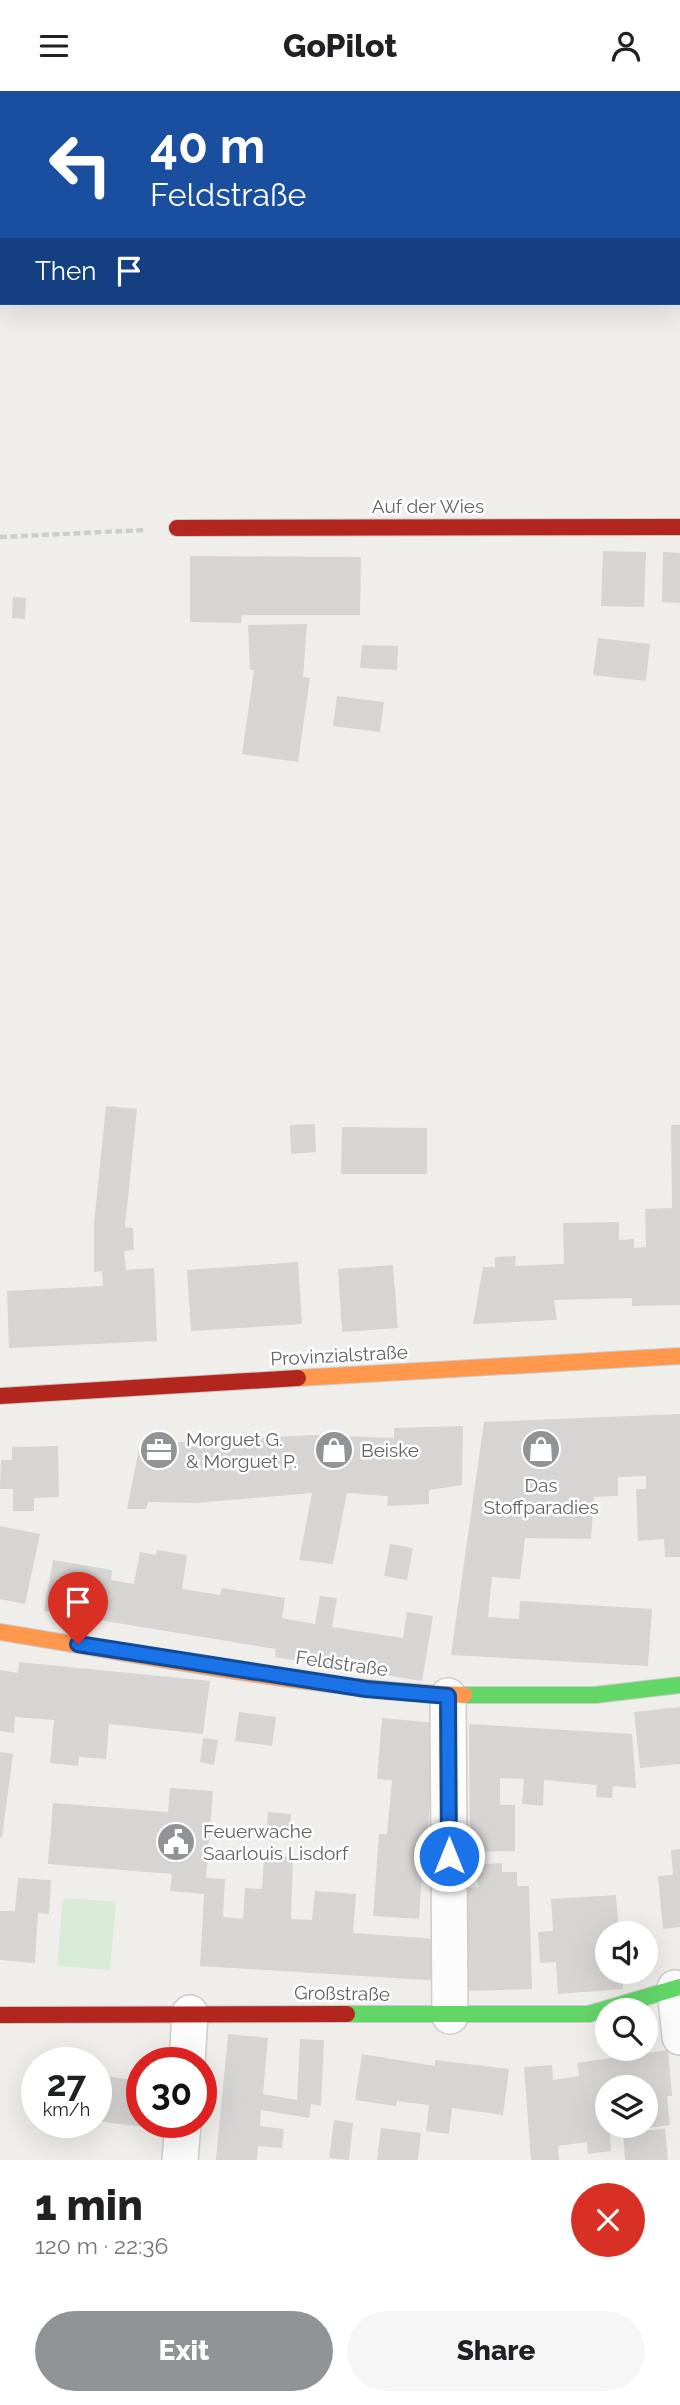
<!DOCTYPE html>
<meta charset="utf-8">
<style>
body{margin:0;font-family:Raleway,sans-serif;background:#f6f6f6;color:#202124;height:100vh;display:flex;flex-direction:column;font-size:26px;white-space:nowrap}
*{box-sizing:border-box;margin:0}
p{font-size:23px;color:#757577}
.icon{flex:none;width:38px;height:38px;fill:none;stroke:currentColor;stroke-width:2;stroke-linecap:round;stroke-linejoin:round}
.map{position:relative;height:2069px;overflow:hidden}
.panel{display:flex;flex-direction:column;background:#fff;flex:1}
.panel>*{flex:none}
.top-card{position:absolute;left:0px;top:0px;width:681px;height:214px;box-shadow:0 7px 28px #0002;background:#1a4fa0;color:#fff;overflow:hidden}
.buttons{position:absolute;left:595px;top:1830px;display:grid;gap:14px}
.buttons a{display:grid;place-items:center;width:63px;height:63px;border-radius:50%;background:#fff;box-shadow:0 7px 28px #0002;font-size:35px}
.speed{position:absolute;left:21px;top:1956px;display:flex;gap:14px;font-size:35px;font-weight:700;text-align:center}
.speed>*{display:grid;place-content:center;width:91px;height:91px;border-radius:50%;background:#fff;box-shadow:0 7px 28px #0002;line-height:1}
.speed small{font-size:18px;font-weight:400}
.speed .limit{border:10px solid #d22;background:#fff;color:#111}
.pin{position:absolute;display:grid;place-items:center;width:60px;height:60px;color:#fff;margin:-72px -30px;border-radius:50% 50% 50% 0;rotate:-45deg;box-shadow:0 0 7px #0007}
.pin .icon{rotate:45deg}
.me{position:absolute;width:77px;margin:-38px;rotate:0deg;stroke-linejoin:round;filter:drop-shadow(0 0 5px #0008)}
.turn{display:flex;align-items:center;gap:24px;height:147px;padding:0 35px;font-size:32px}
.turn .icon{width:91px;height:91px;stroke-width:2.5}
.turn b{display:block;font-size:49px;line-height:60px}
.then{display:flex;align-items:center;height:66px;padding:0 35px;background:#0003;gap:14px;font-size:26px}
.round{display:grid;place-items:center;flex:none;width:74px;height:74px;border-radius:37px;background:#f6f6f6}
.head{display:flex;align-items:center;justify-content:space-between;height:119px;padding:0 35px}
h1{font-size:42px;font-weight:800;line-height:52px}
.primary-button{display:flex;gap:14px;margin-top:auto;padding:14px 35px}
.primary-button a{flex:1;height:80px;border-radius:42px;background:#919496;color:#fff;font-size:28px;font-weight:800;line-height:80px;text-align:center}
.primary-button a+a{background:#f6f6f6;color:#202124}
header{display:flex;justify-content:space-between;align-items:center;height:91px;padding:0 35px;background:#fff;font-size:32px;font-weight:800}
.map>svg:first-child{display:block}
.green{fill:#d8ebd6}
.building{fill:#d6d5d3}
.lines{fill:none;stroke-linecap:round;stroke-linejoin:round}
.street-casing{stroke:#cbcccc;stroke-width:38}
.fast-casing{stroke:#cacacb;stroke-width:18}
.slow-casing{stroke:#cacacb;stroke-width:18}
.jam-casing{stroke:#cacacb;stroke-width:18}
.path{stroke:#cacfcc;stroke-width:4.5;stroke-dasharray:7 3.5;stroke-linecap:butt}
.street{stroke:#fdfcfc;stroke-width:35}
.fast{stroke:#63d668;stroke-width:16}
.slow{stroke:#ff974d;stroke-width:16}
.jam{stroke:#b3261e;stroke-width:16}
.route-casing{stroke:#114b97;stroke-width:18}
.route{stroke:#1a73e8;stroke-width:12}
.labels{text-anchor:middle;stroke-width:5;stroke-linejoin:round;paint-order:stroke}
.street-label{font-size:19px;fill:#5f6368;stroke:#fff}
.poi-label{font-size:19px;fill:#5f6368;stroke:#fff;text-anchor:start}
</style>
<header><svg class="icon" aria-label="menu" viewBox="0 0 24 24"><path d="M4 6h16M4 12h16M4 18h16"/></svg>GoPilot<svg class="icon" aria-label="person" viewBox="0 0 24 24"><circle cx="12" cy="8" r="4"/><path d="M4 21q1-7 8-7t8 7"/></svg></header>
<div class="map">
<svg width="680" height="2069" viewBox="0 0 680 2069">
<rect width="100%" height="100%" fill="#efeeea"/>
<!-- green -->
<path class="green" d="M63 1807 116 1811 110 1879 57 1875Z"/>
<!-- building -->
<g class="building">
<path d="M603 460 646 461 644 516 601 515Z"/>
<path d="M663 461 680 462V512L662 511Z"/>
<path d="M190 465 361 466 360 524H242L241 532 190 531Z"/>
<path d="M13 506 26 507 25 528 12 527Z"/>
<path d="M307 533 303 586 310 587 298 671 242 663 254 579H250L248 534Z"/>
<path d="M598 547 650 553 646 590 593 584Z"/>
<path d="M362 554 398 555 397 579 360 577Z"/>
<path d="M337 605 384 611 380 641 333 635Z"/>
<path d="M106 1015 137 1018 125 1136 133 1137 134 1159 124 1160 126 1179 154 1177 157 1250 9 1257 7 1200 103 1195 102 1180 94 1181V1133Z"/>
<path d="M315 1033 316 1061 291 1063 290 1034Z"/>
<path d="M671 1034H680V1214L632 1215V1207L554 1209 557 1229 473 1233 483 1176H495V1166L516 1165 515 1175 564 1173 563 1132 619 1131V1149L634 1148V1157L646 1156 645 1118 672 1117Z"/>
<path d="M342 1036 427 1037V1083H341Z"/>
<path d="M298 1171 302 1233 191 1240 187 1179Z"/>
<path d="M393 1174 398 1237 342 1241 338 1178Z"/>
<path d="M680 1323V1466H665L664 1448 638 1450 636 1398H646V1385L618 1386V1405L594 1406 591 1448 525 1447 520 1488 492 1486 488 1526 519 1528 520 1510 652 1518 648 1575 451 1564 484 1331Z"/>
<path d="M463 1335 462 1394 429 1399V1413L387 1415 388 1405 347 1402 333 1473 299 1469 312 1402 196 1412 148 1411 146 1418H127L140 1353 314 1344 394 1347V1337Z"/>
<path d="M58 1355 59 1406 34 1407V1420H13V1398H0L1 1369H12V1356Z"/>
<path d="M0 1435 40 1443 25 1513 0 1508Z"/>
<path d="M390 1453 413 1457 407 1489 384 1485Z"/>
<path d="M157 1459 187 1464 182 1498 220 1504 222 1497 285 1507 282 1527 315 1533 320 1505 337 1507 332 1536 403 1547 407 1521 433 1525 422 1590 275 1566 276 1558 44 1520 53 1469 112 1479 111 1489 134 1493 140 1461 156 1464Z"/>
<path d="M19 1571 210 1590 203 1643 109 1633 106 1668 79 1666 78 1675 50 1672 54 1629 15 1626 14 1642 0 1640V1579L18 1582Z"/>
<path d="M680 1616V1673L640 1677 634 1621Z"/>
<path d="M239 1621 276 1626 272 1655 235 1650Z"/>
<path d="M382 1627 437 1632 427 1746H424L419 1828 373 1825 379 1743H387L392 1689 377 1688Z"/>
<path d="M469 1633 632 1643 636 1697 613 1695 612 1707 596 1706 597 1694 544 1689 543 1715 522 1713 524 1688 500 1687V1714H515V1760L470 1761Z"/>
<path d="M203 1647 218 1649 214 1674 200 1671Z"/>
<path d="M0 1661 13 1663 2 1747 0 1746Z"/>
<path d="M170 1697 213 1700 206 1787 225 1788 223 1826 243 1828 245 1797 262 1798 264 1765 293 1766 291 1828 312 1829 315 1800 356 1803 353 1842 438 1848 442 1890 200 1875 204 1803 170 1800 172 1783 48 1773 53 1712 168 1721Z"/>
<path d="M268 1721 291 1723 290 1738 267 1736Z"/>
<path d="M680 1758V1836L663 1838 658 1785 673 1784 671 1759Z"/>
<path d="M502 1772V1781H517V1795H529L532 1898 467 1900 468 1797 478 1796 477 1773Z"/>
<path d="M18 1787 51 1789 49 1823 38 1822 35 1872 0 1869V1820H15Z"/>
<path d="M616 1804 619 1843H607V1881H622L623 1898 558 1903 556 1871 540 1872 538 1841 553 1840 551 1808Z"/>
<path d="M228 1943 268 1947 263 2003 297 2009 300 1948 324 1949 321 2015 311 2013 309 2027 261 2019 260 2035 284 2038 282 2057 258 2055 257 2069H216Z"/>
<path d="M668 1959 672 2005H667L670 2034 648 2037 646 1997H607L611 2060 588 2063 587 2051 558 2055 559 2069H531L524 1976 552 1974 553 1989 579 1985 577 1972Z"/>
<path d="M362 1963 435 1975V1969L509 1978 503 2024 452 2017 449 2043 426 2040 429 2014 397 2010 396 2015 355 2009Z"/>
<path d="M96 1984 142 1990V2032H167L166 2039 96 2030Z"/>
<path d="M334 2029 353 2032 349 2069 329 2067Z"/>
<path d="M381 2037 421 2042 418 2069H377Z"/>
<path d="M665 2038 668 2069H625L623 2041Z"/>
</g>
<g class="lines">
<defs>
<g id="street">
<path d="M448 1605 450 1925"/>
<path d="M675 1897 680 1946"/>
<path d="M187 1972 190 1922"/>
<path d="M180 2069 183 2032"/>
</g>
<g id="fast">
<path d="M464 1604H595L680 1594"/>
<path d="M347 1923H589L680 1896"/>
</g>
<g id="slow">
<path d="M298 1287 680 1265"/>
<path d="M0 1541C154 1566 308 1598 464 1604"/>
</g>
<g id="jam">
<path d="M177 437 680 436"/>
<path d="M0 1305 298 1287"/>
<path d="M0 1924 347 1923"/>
</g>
</defs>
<!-- street casing -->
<use href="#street" class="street-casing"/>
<!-- fast casing -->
<use href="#fast" class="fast-casing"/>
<!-- slow casing -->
<use href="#slow" class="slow-casing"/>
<!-- jam casing -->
<use href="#jam" class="jam-casing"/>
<!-- path -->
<path class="path" d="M0 446 145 439"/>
<!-- street -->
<use href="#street" class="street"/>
<!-- fast -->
<use href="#fast" class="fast"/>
<!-- slow -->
<use href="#slow" class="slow"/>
<!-- jam -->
<use href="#jam" class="jam"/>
</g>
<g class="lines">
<defs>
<path id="route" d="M78 1553 366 1598 448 1605 449 1765"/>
</defs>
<!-- route casing -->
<use href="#route" class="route-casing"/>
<!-- route -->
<use href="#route" class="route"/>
</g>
<!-- icons -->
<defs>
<symbol id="shop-disc" viewBox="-11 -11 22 22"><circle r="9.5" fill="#919496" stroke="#fff"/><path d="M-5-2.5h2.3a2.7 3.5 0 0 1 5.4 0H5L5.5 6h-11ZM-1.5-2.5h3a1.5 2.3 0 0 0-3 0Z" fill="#fff"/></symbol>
<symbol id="office-disc" viewBox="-11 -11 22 22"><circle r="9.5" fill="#919496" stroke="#fff"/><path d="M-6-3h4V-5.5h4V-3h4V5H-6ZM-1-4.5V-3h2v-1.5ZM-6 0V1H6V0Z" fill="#fff"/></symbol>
<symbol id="civic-disc" viewBox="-11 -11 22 22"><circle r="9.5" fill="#919496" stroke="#fff"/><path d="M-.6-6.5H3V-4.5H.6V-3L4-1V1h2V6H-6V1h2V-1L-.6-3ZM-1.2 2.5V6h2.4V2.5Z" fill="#fff"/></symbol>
</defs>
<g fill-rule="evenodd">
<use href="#shop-disc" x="519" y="1336" width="44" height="44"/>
<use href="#office-disc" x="137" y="1337" width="44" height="44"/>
<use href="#shop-disc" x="312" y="1337" width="44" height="44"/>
<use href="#civic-disc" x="154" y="1729" width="44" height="44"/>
</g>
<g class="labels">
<!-- street labels -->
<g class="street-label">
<text x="428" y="422">Auf der Wies</text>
<text transform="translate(339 1264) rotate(-3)" y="7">Provinzialstraße</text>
<text transform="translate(342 1572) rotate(8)" y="7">Feldstraße</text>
<text transform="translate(342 1902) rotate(1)" y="7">Großstraße</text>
</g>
<!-- poi labels -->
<g class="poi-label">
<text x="186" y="1355">Morguet G.<tspan x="186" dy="22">&amp; Morguet P.</tspan></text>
<text x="361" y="1366">Beiske</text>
<text x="541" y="1401" text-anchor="middle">Das<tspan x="541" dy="22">Stoffparadies</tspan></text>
<text x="203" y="1747">Feuerwache<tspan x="203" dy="22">Saarlouis Lisdorf</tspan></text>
</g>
</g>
</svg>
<div class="buttons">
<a><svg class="icon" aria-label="sound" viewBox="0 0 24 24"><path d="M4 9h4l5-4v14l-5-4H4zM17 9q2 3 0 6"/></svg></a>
<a><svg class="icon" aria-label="search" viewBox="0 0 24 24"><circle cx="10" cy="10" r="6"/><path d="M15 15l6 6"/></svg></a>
<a><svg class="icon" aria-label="layers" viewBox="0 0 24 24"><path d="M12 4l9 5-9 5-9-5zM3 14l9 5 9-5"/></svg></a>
</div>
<div class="speed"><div>27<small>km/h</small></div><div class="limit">30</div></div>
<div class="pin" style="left:78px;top:1553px;background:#d93025"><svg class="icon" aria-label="arrive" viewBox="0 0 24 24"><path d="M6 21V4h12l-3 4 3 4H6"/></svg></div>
<svg class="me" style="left:449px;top:1765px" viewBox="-20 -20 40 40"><circle r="17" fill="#1a73e8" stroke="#fff" stroke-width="3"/><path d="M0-11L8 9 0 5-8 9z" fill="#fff"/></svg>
<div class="top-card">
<div class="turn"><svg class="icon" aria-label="left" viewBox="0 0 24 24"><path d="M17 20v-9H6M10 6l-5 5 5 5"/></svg><div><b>40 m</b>Feldstraße</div></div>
<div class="then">Then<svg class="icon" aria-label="arrive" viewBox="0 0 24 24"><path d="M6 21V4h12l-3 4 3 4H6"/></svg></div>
</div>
</div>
<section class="panel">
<div class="head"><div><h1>1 min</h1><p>120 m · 22:36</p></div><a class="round" style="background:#d93025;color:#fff"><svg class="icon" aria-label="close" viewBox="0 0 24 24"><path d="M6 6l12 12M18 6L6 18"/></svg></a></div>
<div class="primary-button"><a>Exit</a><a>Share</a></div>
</section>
